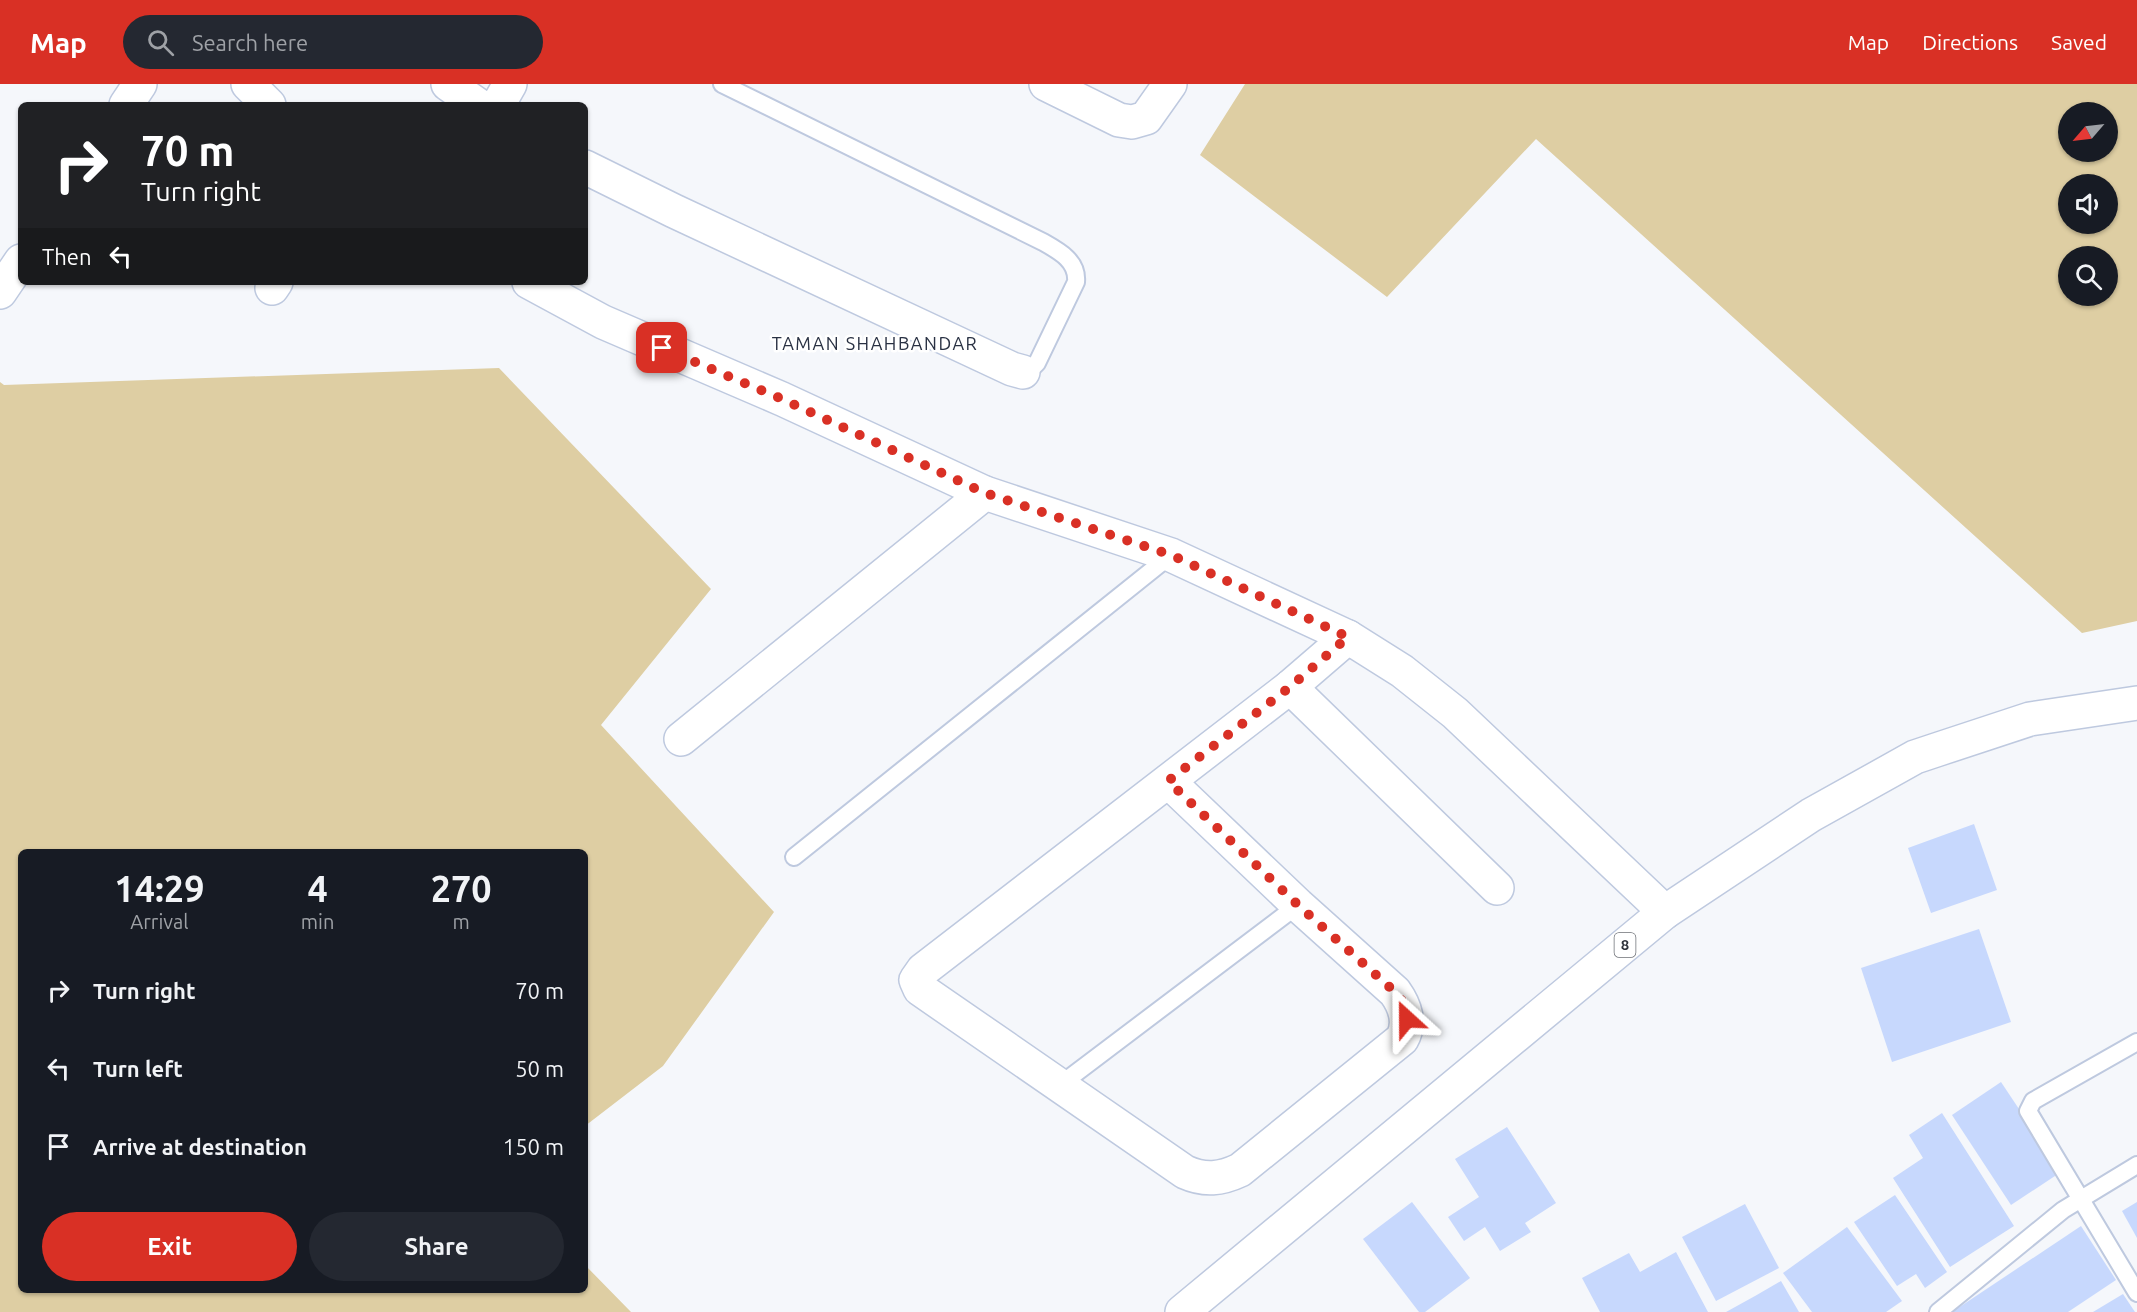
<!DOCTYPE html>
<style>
body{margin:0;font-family:Ubuntu,sans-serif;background:#242831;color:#f1f3f6;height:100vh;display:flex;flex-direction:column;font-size:22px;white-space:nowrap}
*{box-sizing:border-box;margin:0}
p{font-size:20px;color:#9ea1a6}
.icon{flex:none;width:33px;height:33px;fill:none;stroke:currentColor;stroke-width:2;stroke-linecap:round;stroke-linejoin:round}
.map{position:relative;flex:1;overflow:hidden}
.sheet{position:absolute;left:18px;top:765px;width:570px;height:444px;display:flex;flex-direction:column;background:#171b24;border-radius:9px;box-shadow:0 2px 4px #0004}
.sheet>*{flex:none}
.hud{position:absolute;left:18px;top:18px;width:570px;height:183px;border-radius:9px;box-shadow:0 2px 4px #0004;background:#202124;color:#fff;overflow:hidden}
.needle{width:39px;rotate:242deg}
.tools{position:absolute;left:2058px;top:18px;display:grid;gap:12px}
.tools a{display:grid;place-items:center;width:60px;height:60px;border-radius:50%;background:#171b24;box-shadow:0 2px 4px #0004;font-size:30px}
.pin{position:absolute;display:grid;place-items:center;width:51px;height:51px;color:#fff;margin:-26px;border-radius:12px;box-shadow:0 3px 9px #0006}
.me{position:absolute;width:66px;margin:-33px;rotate:336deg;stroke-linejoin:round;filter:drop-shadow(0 0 4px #0008)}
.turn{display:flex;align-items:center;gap:21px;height:126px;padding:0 24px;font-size:27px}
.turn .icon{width:78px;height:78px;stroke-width:2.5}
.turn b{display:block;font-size:42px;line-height:51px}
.then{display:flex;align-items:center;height:57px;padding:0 24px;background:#0003;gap:12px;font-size:22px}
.eta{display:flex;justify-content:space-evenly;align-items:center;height:102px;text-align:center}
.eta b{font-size:36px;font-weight:600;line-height:42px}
.cta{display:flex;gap:12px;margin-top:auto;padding:12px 24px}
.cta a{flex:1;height:69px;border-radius:36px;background:#d93025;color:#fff;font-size:24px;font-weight:600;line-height:69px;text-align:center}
.cta a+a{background:#242831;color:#f1f3f6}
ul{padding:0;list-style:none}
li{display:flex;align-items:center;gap:18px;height:78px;padding:0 24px}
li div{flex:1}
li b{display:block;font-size:22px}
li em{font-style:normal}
header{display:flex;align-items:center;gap:36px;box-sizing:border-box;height:84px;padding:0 30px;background:#d93025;color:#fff}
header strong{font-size:28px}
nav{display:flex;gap:33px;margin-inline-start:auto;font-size:21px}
.search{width:420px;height:54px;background:#242831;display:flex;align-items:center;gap:15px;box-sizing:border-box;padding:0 21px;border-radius:33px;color:#9ea1a6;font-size:22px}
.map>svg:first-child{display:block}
.green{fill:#decea3;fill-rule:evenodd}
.building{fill:#c7d8fd}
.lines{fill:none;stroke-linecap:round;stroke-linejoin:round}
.lane-casing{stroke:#bec9df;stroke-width:20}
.street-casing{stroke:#bec9df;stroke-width:36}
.primary-casing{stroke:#bec9df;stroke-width:36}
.lane{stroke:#fff;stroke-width:16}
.street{stroke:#fff;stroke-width:33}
.primary{stroke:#fff;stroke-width:33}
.route{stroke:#d93025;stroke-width:10;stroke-dasharray:0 18}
.labels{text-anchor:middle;stroke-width:5;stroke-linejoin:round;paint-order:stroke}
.shield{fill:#fff;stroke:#6d7076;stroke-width:1.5}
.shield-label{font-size:15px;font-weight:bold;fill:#2f333c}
.neighbourhood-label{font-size:18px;letter-spacing:1.5px;fill:#293143;stroke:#fff}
</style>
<header>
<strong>Map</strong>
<div class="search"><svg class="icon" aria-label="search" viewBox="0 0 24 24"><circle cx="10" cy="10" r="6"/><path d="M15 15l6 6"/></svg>Search here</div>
<nav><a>Map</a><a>Directions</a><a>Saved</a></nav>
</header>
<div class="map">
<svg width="2137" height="1228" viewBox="0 0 2137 1228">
<rect width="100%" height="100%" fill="#f5f7fb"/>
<!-- green -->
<g class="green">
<path d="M1245 0H2137V537L2082 549 1536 55 1387 213 1200 71ZM2068 28H2108V68H2068ZM2068 100H2108V140H2068ZM2068 172H2108V212H2068Z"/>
<path d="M499 284 711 505 601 641 774 828 663 982 585 1042V768H21V1206H585V1181L631 1228H0V298L4 301Z"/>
</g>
<!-- building -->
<g class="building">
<path d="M1974 740 1997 806 1931 829 1908 764Z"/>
<path d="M1979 845 2011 938 1892 978 1861 884Z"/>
<path d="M2001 998 2061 1088 2011 1121 1952 1031Z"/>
<path d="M1942 1029 2014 1142 1950 1183 1893 1094 1923 1074 1909 1051Z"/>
<path d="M1507 1043 1556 1119 1525 1139 1531 1148 1500 1167 1485 1143 1464 1157 1448 1133 1479 1113 1455 1075Z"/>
<path d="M1895 1111 1947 1188 1925 1204 1916 1190 1897 1202 1854 1138Z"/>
<path d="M1412 1118 1470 1194 1425 1228H1419L1363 1155Z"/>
<path d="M2137 1118V1154L2122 1127Z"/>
<path d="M1745 1120 1779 1184 1716 1217 1682 1153Z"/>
<path d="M2081 1142 2116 1196 2068 1228H1952Z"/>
<path d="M1847 1143 1902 1217 1886 1228H1812L1783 1189Z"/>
<path d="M1676 1168 1708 1228H1600L1582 1194 1629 1169 1640 1188Z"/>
<path d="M1781 1197 1799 1228H1726L1755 1212Z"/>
<path d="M2123 1210 2135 1228H2093Z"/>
</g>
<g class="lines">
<defs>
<g id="lane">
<path d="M722 0 1043 158C1059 167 1078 177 1076 198L1037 279 1031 285 1023 288"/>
<path d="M794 773 1171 471"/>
<path d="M2137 958 2033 1017 2028 1027 2137 1209"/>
<path d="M1060 1001 1298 821"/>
<path d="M1938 1228 2063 1126 2137 1081"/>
</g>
<g id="street">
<path d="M248 0 269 21"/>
<path d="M448 0 478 21"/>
<path d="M1046 0 1119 36 1132 38 1146 34 1170 0"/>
<path d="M126 21 140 0"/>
<path d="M498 21 510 0"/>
<path d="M585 83 674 127 1012 285 1023 288"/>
<path d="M529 198 603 238 782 315 985 409 1171 471 1348 553 1402 587 1455 629 1665 828"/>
<path d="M272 204 276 198"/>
<path d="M0 208 21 177"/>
<path d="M1290 603 1497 804"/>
<path d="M681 655 985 409"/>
<path d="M1168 697 1298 821 1395 908C1405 922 1411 939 1402 955L1240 1086C1221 1095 1205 1097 1185 1088L920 905 916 896 923 886 1290 603 1348 553"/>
</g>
<path id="primary" d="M1182 1228 1665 828 1811 731 1915 673 1936 666 2030 635 2137 619"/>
</defs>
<!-- lane casing -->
<use href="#lane" class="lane-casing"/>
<!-- street casing -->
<use href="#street" class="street-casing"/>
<!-- primary casing -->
<use href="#primary" class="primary-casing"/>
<!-- lane -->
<use href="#lane" class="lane"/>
<!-- street -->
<use href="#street" class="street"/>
<!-- primary -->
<use href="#primary" class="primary"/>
</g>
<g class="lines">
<!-- route -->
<path class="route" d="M662 264 782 315 985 409 1171 471 1348 553 1290 603 1168 697 1298 821 1395 908 1402 917 1407 935"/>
</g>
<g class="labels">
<!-- shield labels -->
<rect class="shield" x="1614.5" y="849" width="21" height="24" rx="4.5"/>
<g class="shield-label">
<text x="1625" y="866">8</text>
</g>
<!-- neighbourhood labels -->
<g class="neighbourhood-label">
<text x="875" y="266">TAMAN SHAHBANDAR</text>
</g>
</g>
</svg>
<div class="tools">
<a><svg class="needle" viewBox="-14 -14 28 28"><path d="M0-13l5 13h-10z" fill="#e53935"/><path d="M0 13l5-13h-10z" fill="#9ea1a6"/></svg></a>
<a><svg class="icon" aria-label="sound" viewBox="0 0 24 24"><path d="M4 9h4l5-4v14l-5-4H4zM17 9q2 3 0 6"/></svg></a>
<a><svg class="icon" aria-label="search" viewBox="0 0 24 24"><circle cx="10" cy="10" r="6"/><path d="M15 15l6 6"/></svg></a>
</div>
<div class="pin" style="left:662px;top:264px;background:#d93025"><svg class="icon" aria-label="arrive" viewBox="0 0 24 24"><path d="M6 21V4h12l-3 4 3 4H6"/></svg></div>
<svg class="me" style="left:1407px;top:935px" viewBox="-20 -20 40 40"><path d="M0-17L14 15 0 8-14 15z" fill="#d93025" stroke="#fff" stroke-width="4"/></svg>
<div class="hud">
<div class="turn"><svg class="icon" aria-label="right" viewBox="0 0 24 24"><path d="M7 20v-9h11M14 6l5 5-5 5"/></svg><div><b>70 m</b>Turn right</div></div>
<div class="then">Then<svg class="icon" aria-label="left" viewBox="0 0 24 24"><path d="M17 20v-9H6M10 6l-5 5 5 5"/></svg></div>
</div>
<section class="sheet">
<div class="eta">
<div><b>14:29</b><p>Arrival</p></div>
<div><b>4</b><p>min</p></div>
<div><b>270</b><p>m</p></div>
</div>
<ul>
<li><svg class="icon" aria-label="right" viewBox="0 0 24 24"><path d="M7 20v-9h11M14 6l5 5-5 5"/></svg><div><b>Turn right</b></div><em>70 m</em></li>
<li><svg class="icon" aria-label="left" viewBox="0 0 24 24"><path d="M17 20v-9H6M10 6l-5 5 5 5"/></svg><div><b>Turn left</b></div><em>50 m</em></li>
<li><svg class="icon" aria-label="arrive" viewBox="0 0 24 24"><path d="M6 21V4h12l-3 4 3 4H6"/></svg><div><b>Arrive at destination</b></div><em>150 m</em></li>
</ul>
<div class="cta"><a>Exit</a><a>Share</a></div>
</section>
</div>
